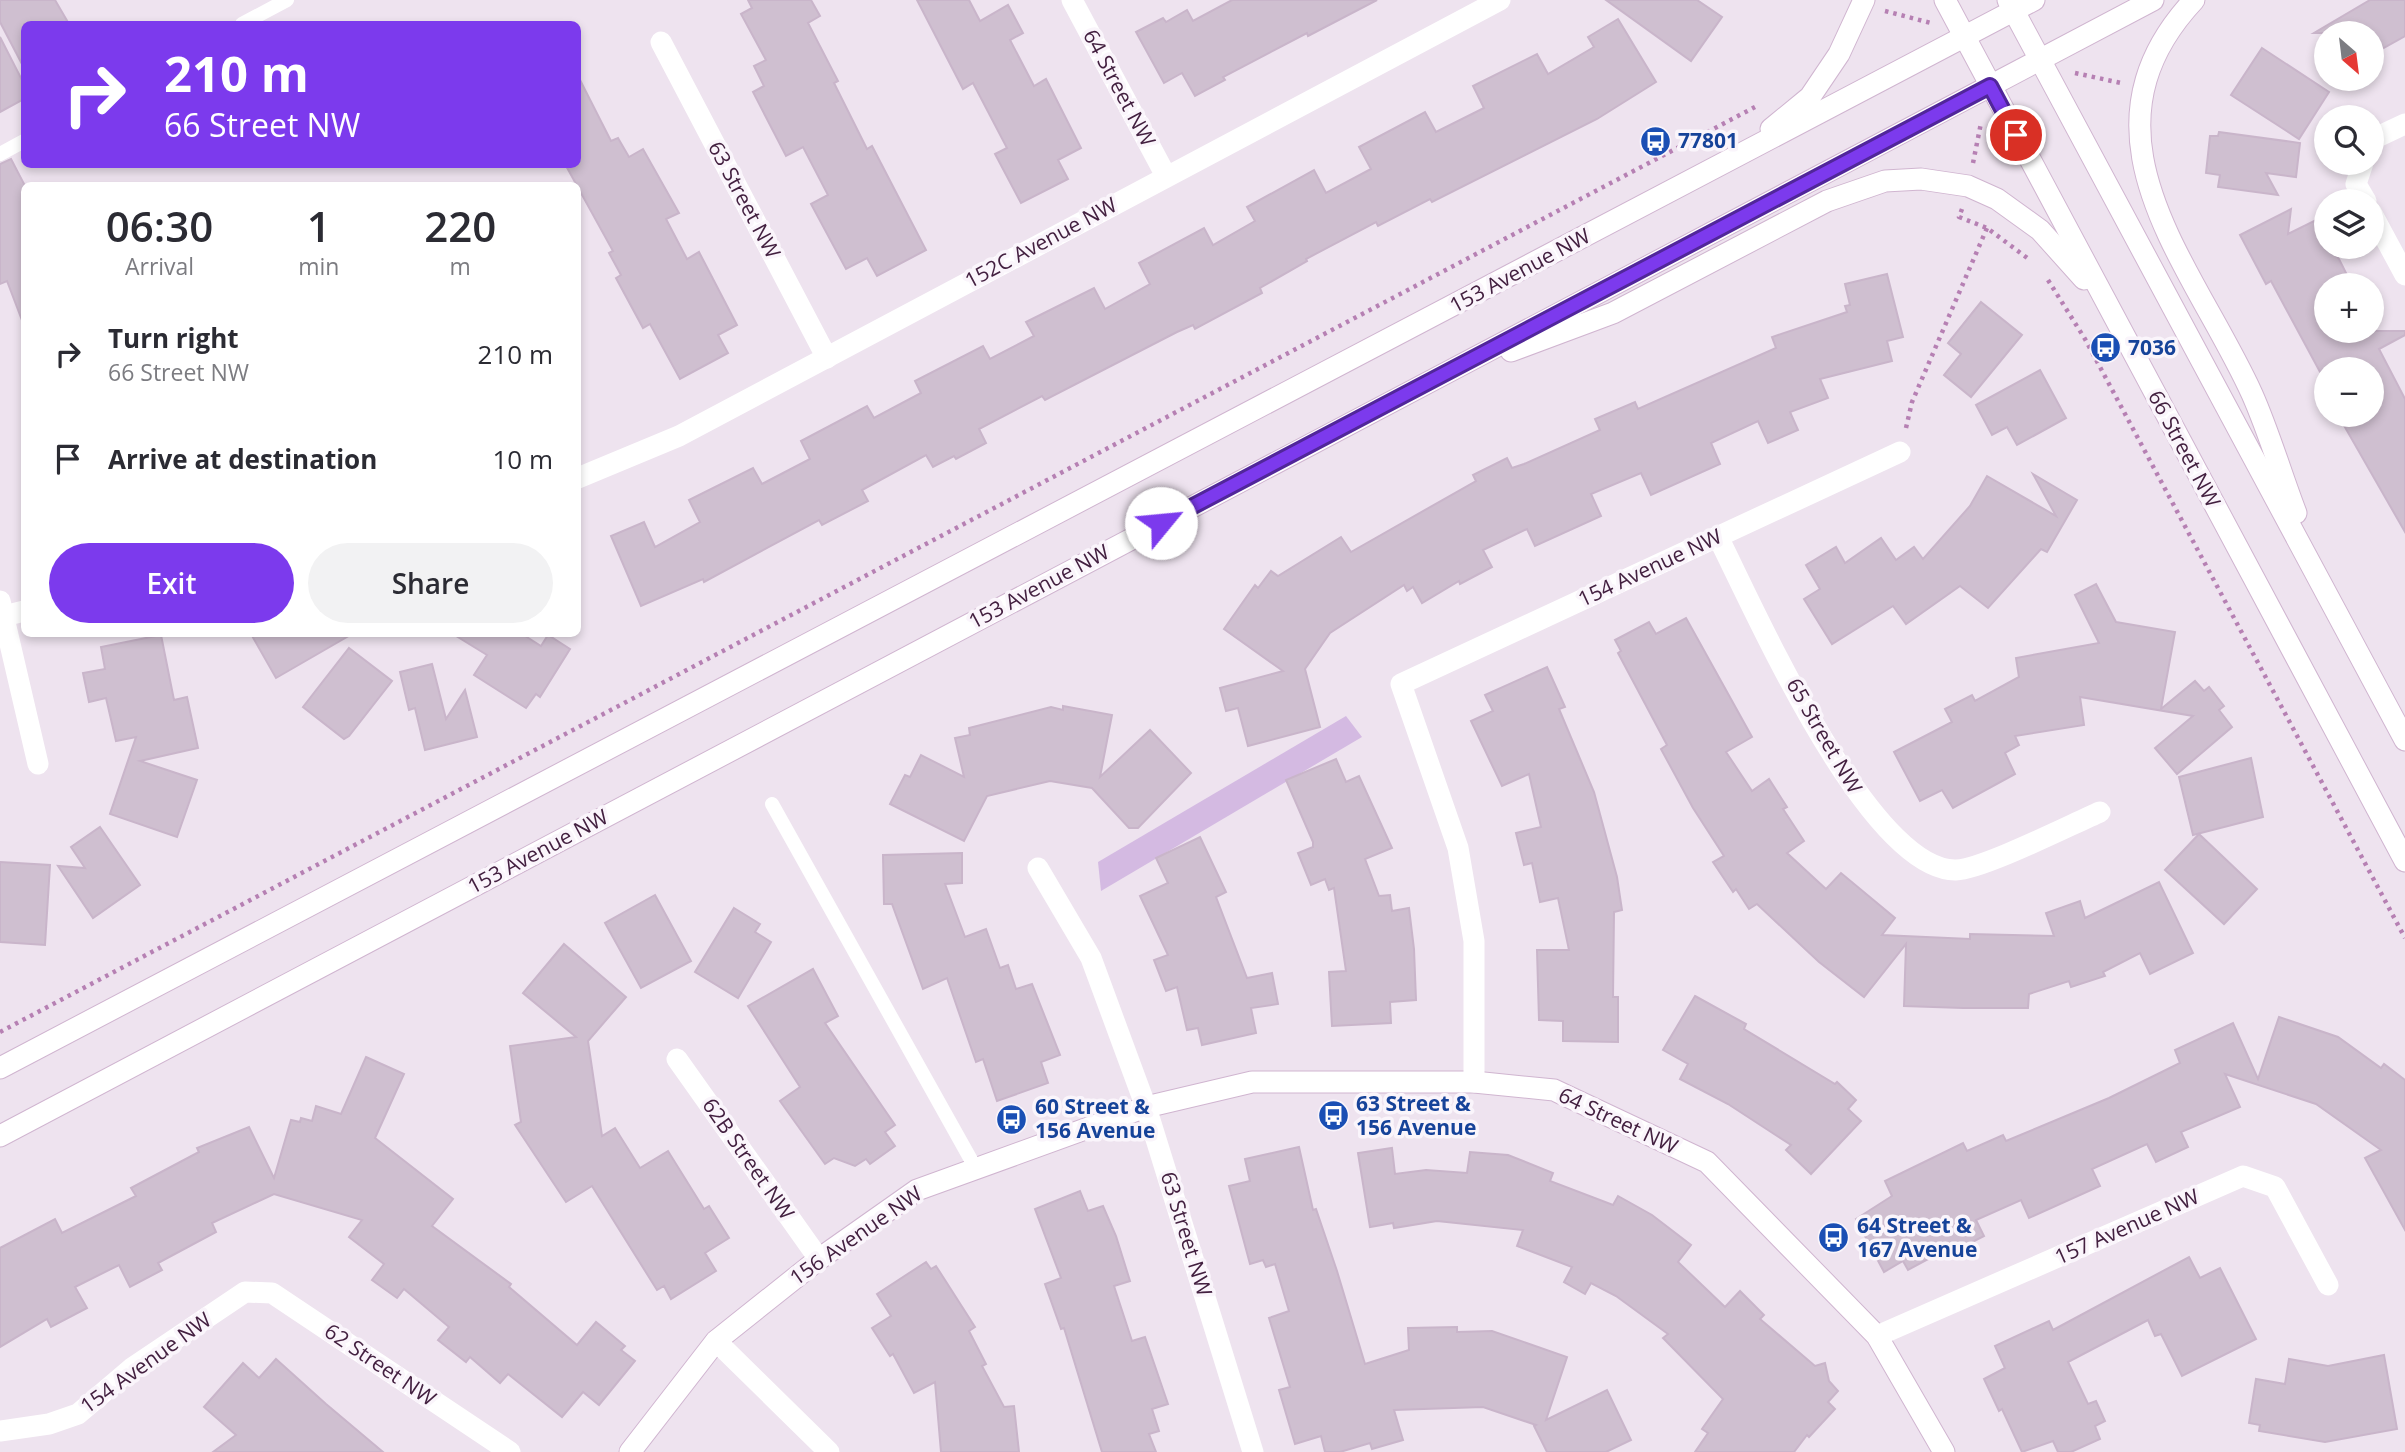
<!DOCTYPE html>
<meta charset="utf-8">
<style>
body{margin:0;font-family:"Open Sans",sans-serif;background:#f2f2f3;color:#2b2b33;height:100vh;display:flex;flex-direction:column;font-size:26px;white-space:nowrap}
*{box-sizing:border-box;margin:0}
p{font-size:23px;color:#7c7c81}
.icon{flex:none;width:38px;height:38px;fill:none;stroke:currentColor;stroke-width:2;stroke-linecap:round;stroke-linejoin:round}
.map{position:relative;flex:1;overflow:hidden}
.panel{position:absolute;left:21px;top:182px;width:560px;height:455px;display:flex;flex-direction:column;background:#fff;border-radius:10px;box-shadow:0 4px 10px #0003}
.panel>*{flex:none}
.top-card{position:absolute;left:21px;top:21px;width:560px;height:147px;border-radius:10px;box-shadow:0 4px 10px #0003;background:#7c3aed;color:#fff;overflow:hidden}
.needle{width:46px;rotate:152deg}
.buttons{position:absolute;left:2314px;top:21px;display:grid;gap:14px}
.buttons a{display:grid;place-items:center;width:70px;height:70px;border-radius:50%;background:#fff;box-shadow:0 4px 10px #0003;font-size:35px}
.pin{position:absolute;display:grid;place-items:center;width:60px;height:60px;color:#fff;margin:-30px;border:4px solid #fff;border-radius:50%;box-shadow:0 2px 7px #0007}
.me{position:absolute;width:77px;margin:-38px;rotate:62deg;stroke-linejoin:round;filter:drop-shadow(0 0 5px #0008)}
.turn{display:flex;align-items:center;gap:24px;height:147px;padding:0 28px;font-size:32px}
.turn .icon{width:91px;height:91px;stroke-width:2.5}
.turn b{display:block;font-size:49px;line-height:60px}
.eta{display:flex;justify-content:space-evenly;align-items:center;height:119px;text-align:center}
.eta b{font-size:42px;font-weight:600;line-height:49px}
.primary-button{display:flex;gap:14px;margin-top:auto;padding:14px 28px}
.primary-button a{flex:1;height:80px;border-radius:42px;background:#7c3aed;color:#fff;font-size:28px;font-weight:600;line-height:80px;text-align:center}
.primary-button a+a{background:#f2f2f3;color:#2b2b33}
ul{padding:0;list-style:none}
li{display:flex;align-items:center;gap:21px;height:105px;padding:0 28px}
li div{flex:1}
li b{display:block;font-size:26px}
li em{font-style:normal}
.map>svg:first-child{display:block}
.green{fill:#d4bae2}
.building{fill:#cfbfd0;stroke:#c9b5ca;stroke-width:2}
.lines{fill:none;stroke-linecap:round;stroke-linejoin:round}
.secondary-casing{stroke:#d0b5d0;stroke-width:23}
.path{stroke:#b680b3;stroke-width:4.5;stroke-dasharray:3.5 5;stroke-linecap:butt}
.lane{stroke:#fff;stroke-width:14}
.street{stroke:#fff;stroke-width:21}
.secondary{stroke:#fff;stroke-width:21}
.route-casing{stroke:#51269a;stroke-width:18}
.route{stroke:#7c3aed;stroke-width:12}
.labels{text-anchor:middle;stroke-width:7;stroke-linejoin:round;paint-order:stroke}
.street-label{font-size:21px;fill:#432040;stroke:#faf5fb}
.transit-label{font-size:21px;font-weight:bold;fill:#164399;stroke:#faf5fb;text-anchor:start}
</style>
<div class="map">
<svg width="2405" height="1452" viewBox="0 0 2405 1452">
<rect width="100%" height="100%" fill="#eee3ef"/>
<!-- green -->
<path class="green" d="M1346 716 1362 737 1101 891 1098 862Z"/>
<!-- building -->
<g class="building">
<path d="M0 0H55L69 24H24V68L0 22Z"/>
<path d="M748 0H811L820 16 808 23 838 81 834 83 867 149 872 146 926 250 877 276 867 258 846 269 811 204 828 195 803 147 786 156 753 92 764 86 754 66 766 60 741 14 752 8Z"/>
<path d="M917 0H969L980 21 1008 5 1023 33 1010 40 1034 86 1046 79 1081 148 1058 160 1068 179 1021 203 995 154 1007 148 973 83 963 89Z"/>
<path d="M1232 0H1377L1308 36 1307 33 1223 77 1225 80 1195 96 1182 73 1164 83 1136 32 1163 18 1166 22 1187 10 1193 21Z"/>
<path d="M1606 0H1697L1722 17 1691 61Z"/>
<path d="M2370 0H2405V36L2371 55V33H2314Z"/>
<path d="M1618 19 1656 82 1597 119 1432 202 1430 199 1378 226 1376 222 1306 259 1307 261 1260 288 1262 293 1195 329 1193 325 1177 332 1045 400 1042 396 979 429 986 443 956 459 954 456 933 467 926 455 862 490 868 501 822 525 819 520 704 582 703 579 641 606 611 536 644 522 655 547 700 522 689 500 753 468 762 484 810 459 801 441 867 406 874 418 921 393 915 381 983 346 990 359 1034 336 1026 322 1094 288 1105 309 1150 284 1139 263 1204 228 1213 245 1255 221 1247 207 1314 170 1326 193 1371 169 1359 147 1425 112 1436 132 1484 108 1473 86 1537 54 1548 74 1594 47 1588 37Z"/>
<path d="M0 37 24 84V99L0 112Z"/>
<path d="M2262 48 2329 92 2299 139 2231 95Z"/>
<path d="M578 76 611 141 618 138 629 157 643 149 679 213 666 219 687 259 699 252 737 325 718 335 728 353 680 379 650 324 643 328 616 278 621 275 609 253 613 251 565 164H578Z"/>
<path d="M2219 132 2300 143 2296 177 2266 173 2278 195 2218 187 2220 175 2206 173 2210 136H2218Z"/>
<path d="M11 159 24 184 23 323 7 281 0 284V164Z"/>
<path d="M2291 209 2288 234 2316 220 2326 240V247H2329L2339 259 2352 285H2326V331H2405V335L2379 349 2405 399V532L2338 415H2371V369H2326V383L2271 281 2266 284 2240 235Z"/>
<path d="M1887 274 1903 337 1887 341 1892 361 1820 379 1828 398 1790 412 1798 430 1768 443 1758 421 1711 443 1720 464 1651 495 1641 473 1591 494 1601 516 1535 546 1527 529 1483 550 1492 567 1460 584 1459 581 1422 603 1413 587 1407 591 1404 585 1330 633 1305 669 1320 727 1248 746 1238 708 1226 711 1220 688 1283 671 1224 629 1255 585 1258 588 1271 571 1278 576 1341 537 1351 552 1476 481 1473 475 1507 458 1512 468 1524 464 1600 430 1595 419 1635 402 1638 409 1776 348 1772 337 1847 312 1845 306 1850 305 1845 284Z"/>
<path d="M1981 302 2022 335 1971 397 1944 375 1961 354 1948 343Z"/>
<path d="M2040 370 2066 418 2017 445 2007 427 1992 435 1976 405Z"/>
<path d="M2033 474 2077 500 2047 552 2041 549 1988 608 1960 586 1906 624 1893 606 1832 644 1804 599 1820 589 1806 565 1836 547 1845 563 1881 538 1896 560 1914 547 1923 559 1970 506 1987 476 2056 516Z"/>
<path d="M2096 584 2116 622 2175 632 2161 709 2195 681 2204 691 2209 687 2224 706 2219 710 2232 727 2177 774 2155 748 2193 716 2080 697 2084 725 2015 736 2019 745 2005 753 2015 774 1953 808 1942 790 1920 801 1894 752 1952 722 1945 709 1972 695 1975 701 2019 677 2016 658 2099 643 2075 595Z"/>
<path d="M1686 618 1752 737 1726 752 1752 791 1769 779 1787 807 1783 809 1804 841 1787 853 1826 889 1841 873 1895 918 1882 935 1970 939V934L2054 936 2046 913 2080 901 2085 918 2159 882 2193 953 2150 974 2140 953 2103 972 2105 976 2071 987 2069 981 2029 994 2028 1008H1963L1904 1006 1906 944 1864 997 1819 962 1757 904 1749 909 1736 889 1733 892 1713 862 1724 856 1693 808 1661 749 1667 745 1618 653 1621 651 1615 640 1649 622 1656 634Z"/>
<path d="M251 634H352L276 678Z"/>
<path d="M453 634H522L541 646 548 635 570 649 540 697 536 694 526 708 474 675 487 655Z"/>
<path d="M161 635 174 700 187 697 198 748 140 761 197 780 177 837 110 814 136 737 116 741 106 698 89 702 83 673 105 669 101 647Z"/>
<path d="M349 648 392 681 349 736 344 739 303 707Z"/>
<path d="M432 664 446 719 465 690 477 737 425 750 415 708 409 710 400 672Z"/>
<path d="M1547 667 1565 707 1559 709 1594 792 1617 877 1622 910 1614 912 1613 997H1618V1042L1563 1041V1021L1539 1020 1537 950H1569L1558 898 1540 902 1532 863 1524 865 1516 833 1541 827 1529 774 1502 786 1471 721 1493 711 1485 695Z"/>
<path d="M1063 706 1112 715 1100 777 1150 730 1191 773 1138 828H1129L1092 788 1050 781 987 796 964 841 890 804 905 775 910 777 921 755 964 777 955 738 970 735 969 728 1051 707 1063 710Z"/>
<path d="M2251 758 2263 817 2193 835 2179 777Z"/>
<path d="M1336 759 1346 782 1359 776 1392 848 1365 859 1379 896 1390 895 1392 911 1409 908 1414 949 1416 1000 1390 1002 1391 1023 1332 1026 1329 972 1346 971 1334 888 1329 890 1325 879 1311 885 1298 853 1313 847V842L1286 780Z"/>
<path d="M100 827 140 885 93 918 58 866 85 868 71 847Z"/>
<path d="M2199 834 2257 889 2224 924 2165 870Z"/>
<path d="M1200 837 1226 892 1216 897 1247 978 1272 973 1278 1004 1251 1008 1256 1033 1202 1045 1198 1028 1187 1030 1177 987 1166 991 1154 960 1168 955 1140 896 1168 883 1156 858Z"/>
<path d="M962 853V883L945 884 965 937 986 929 1000 968 1008 965 1016 989 1032 984 1060 1055 1041 1062 1048 1083 997 1101 983 1059 976 1062 947 978 923 989 892 904H884L883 855Z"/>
<path d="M0 862 50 865 45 945 0 942Z"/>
<path d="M655 895 691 961 641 988 605 923Z"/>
<path d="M734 908 760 924 755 932 771 942 738 998 695 972Z"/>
<path d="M564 944 626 997 588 1041 602 1136 615 1128 640 1168 668 1151 704 1209 709 1206 729 1238 705 1253 716 1271 671 1299 664 1286 657 1290 592 1186 566 1202 515 1125 521 1122 510 1046 576 1037 523 993Z"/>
<path d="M813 969 838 1016 825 1023 895 1125 885 1132 895 1146 870 1164 866 1159 855 1166 834 1158 825 1164 780 1101 800 1087 748 1006Z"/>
<path d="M1695 996 1746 1024 1744 1029 1835 1084 1837 1082 1856 1100 1848 1109 1861 1121 1811 1174 1786 1150 1791 1145 1728 1104 1680 1079 1688 1064 1663 1050Z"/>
<path d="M2279 1017 2338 1037 2381 1068 2384 1064 2405 1080V1230L2365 1158 2381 1150 2316 1104 2225 1074 2240 1107 2181 1132 2188 1147 2156 1162 2147 1144 2092 1169 2100 1186 2029 1218 2021 1200 1976 1220 1984 1236 1945 1256 1943 1251 1908 1270 1903 1261 1884 1272 1856 1219 1892 1196 1885 1181 1963 1143 1967 1151 2003 1135 2006 1141 2109 1098 2180 1063 2175 1050 2233 1023 2258 1079Z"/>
<path d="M366 1057 404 1074 375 1138 453 1199 432 1226 511 1284 509 1287 577 1345 596 1322 625 1346 621 1350 635 1361 599 1405 583 1392 562 1417 508 1374 500 1383 470 1357 466 1362 438 1340 449 1327 404 1289 397 1298 372 1280 384 1264 349 1237 362 1220 274 1194 212 1223 216 1232 158 1263 162 1270 130 1287 119 1265 75 1287 87 1308 51 1327 47 1319 0 1347V1248L55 1219 62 1233 136 1196 131 1188 199 1152 197 1148 249 1127 274 1178 291 1120 300 1122 301 1118 312 1121 316 1106 341 1114Z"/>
<path d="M1299 1147 1313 1210 1316 1209 1337 1271 1365 1364 1409 1350 1408 1328 1457 1327V1332L1492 1331 1567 1357 1546 1420 1607 1390 1631 1440 1606 1452H1547L1534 1426 1536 1425 1483 1407 1394 1410 1403 1440 1372 1449 1370 1443 1340 1452H1325L1321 1436 1295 1444 1279 1390 1290 1387 1269 1318 1289 1311 1275 1264 1266 1267 1263 1260 1250 1264 1229 1186 1250 1181 1245 1159Z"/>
<path d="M1392 1148 1395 1174 1426 1170 1467 1173 1470 1152 1508 1155 1553 1173 1550 1181 1613 1205 1618 1196 1652 1215 1691 1245 1678 1262 1725 1307 1740 1291 1764 1315 1760 1319 1815 1366 1825 1363 1829 1381 1838 1391 1828 1402 1835 1409 1809 1437 1807 1435 1794 1452H1695L1708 1433 1702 1429 1723 1399 1663 1338 1668 1334 1616 1296 1591 1283 1585 1294 1564 1282 1572 1267 1517 1246 1523 1230 1437 1221 1394 1228 1393 1223 1370 1227 1358 1153Z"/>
<path d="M1080 1191 1088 1211 1103 1206 1116 1236 1130 1281 1114 1286 1132 1341 1145 1337 1168 1404 1152 1409 1159 1431 1149 1434 1156 1452H1102L1064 1328 1061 1329 1045 1284 1061 1278 1035 1209Z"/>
<path d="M2189 1257 2200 1278 2220 1268 2256 1339 2182 1376 2161 1334 2155 1336 2148 1320 2068 1362 2088 1404 2096 1401 2105 1421 2095 1426 2100 1439 2071 1452H2058L2053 1441 2022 1452 2002 1409 1999 1411 1984 1379 2005 1368 1995 1346 2049 1321 2053 1330Z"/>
<path d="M926 1262 931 1269 936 1266 975 1327 969 1331 986 1364 982 1366 1004 1407 1014 1406 1019 1452H941L935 1382 914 1393 893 1354 890 1356 872 1328 891 1316 877 1294Z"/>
<path d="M2384 1355 2397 1429 2325 1442 2259 1431 2260 1425 2249 1423 2256 1379 2285 1384 2289 1359 2328 1366Z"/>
<path d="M276 1359 326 1404 383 1452H213L236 1435 204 1407 243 1363 259 1378Z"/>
</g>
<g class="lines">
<defs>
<g id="secondary">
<path d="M1945 0 2405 861"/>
<path d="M2008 0 2405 740"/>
<path d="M2194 0C2068 135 2193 264 2252 394 2269 432 2281 474 2296 513"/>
<path d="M1771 129 1810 97 1839 54 1864 0"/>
<path d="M1511 351 1613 313 1827 201 1885 181 1921 179 1968 186 1997 199 2040 230 2084 279"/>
<path d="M0 1068 2034 0"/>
<path d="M0 1136 2153 0"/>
<path d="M630 1452 716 1341 819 1259 917 1190 1146 1107 1252 1082H1474L1554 1090 1707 1162 1877 1336 1944 1452"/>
</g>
</defs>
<!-- secondary casing -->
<use href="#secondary" class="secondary-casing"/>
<!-- path -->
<g class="path">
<path d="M1885 11 1931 23"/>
<path d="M2075 73 2121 83"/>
<path d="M1973 163 1981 123"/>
<path d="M1962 209 1959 217 1987 228 2030 260"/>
<path d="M2048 280 2085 339 2405 938"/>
<path d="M1906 428 1912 402 1987 228"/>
<path d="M0 1032 1755 107"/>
</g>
<!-- lane -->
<g class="lane">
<path d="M242 24 287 0"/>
<path d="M0 154 24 141"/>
<path d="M772 804 975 1167"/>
</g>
<!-- street -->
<g class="street">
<path d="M1072 0 1166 176"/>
<path d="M661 42 827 358"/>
<path d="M2371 140 2405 124"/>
<path d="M2363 163 2356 184 2366 201"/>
<path d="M2371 212 2405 275"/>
<path d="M578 478 679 436 1500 0"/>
<path d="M1718 537C1754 608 1869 872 1956 870 1983 869 2070 825 2100 812"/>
<path d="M0 601 38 764"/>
<path d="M0 617 24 611"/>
<path d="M1038 868 1091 958 1146 1107 1253 1452"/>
<path d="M677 1059 819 1259"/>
<path d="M1474 1082V941L1458 848 1401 684 1900 452"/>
<path d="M1877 1336 2243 1176 2275 1187 2328 1285"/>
<path d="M716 1341 829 1452"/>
<path d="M0 1431 49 1424 78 1414 132 1368 245 1292 272 1293 510 1452"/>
</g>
<!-- secondary -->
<use href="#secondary" class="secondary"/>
</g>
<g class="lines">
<defs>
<path id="route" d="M1161 523 1990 86 2016 135"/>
</defs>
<!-- route casing -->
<use href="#route" class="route-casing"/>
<!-- route -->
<use href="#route" class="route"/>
</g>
<!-- icons -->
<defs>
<symbol id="bus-disc" viewBox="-11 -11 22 22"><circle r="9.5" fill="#1a4fb4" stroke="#faf5fb"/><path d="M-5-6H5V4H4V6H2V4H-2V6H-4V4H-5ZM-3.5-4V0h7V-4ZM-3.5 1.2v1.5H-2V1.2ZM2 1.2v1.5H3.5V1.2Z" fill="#fff"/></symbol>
</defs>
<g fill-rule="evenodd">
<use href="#bus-disc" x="1638" y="124" width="35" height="35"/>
<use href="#bus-disc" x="2088" y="330" width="35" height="35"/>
<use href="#bus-disc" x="1316" y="1098" width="35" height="35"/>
<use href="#bus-disc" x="994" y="1102" width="35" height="35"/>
<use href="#bus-disc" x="1816" y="1220" width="35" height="35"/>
</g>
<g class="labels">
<!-- street labels -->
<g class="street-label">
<text transform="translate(1119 88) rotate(62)" y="7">64 Street NW</text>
<text transform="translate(744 200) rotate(62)" y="7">63 Street NW</text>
<text transform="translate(1041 243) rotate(-28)" y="7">152C Avenue NW</text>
<text transform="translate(1520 271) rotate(-28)" y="7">153 Avenue NW</text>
<text transform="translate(2184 449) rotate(62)" y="7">66 Street NW</text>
<text transform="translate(1650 568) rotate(-25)" y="7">154 Avenue NW</text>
<text transform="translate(1039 587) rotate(-28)" y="7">153 Avenue NW</text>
<text transform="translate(1824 736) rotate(60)" y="7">65 Street NW</text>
<text transform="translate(538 852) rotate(-28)" y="7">153 Avenue NW</text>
<text transform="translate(1618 1121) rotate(25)" y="7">64 Street NW</text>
<text transform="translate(748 1159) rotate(55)" y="7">62B Street NW</text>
<text transform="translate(2127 1227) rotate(-24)" y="7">157 Avenue NW</text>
<text transform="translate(1186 1234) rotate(73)" y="7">63 Street NW</text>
<text transform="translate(856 1236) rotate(-35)" y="7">156 Avenue NW</text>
<text transform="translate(146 1363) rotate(-36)" y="7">154 Avenue NW</text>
<text transform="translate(380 1365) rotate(34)" y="7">62 Street NW</text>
</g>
<!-- transit labels -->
<g class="transit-label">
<text x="1678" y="148">77801</text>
<text x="2128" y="355">7036</text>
<text x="1356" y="1111">63 Street &amp;<tspan x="1356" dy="24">156 Avenue</tspan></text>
<text x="1035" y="1114">60 Street &amp;<tspan x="1035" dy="24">156 Avenue</tspan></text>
<text x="1857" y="1233">64 Street &amp;<tspan x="1857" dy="24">167 Avenue</tspan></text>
</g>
</g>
</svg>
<div class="buttons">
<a><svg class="needle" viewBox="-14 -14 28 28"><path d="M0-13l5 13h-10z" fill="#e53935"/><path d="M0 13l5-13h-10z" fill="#7c7c81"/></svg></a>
<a><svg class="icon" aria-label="search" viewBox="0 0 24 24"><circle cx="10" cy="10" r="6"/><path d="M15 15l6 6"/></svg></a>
<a><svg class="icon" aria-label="layers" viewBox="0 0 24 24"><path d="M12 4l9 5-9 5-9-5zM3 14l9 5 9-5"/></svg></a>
<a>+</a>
<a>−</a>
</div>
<div class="pin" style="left:2016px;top:135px;background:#d93025"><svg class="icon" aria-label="arrive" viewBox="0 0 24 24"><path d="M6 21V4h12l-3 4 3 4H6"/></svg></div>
<svg class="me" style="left:1161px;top:523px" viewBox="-20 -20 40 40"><circle r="19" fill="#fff"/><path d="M0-13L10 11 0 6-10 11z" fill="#7c3aed"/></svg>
<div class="top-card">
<div class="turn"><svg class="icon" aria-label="right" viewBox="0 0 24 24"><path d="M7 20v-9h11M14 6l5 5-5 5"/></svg><div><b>210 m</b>66 Street NW</div></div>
</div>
<section class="panel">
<div class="eta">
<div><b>06:30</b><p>Arrival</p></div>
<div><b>1</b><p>min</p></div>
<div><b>220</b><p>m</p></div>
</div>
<ul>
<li><svg class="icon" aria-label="right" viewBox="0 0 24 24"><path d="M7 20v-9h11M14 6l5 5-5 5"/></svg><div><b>Turn right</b><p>66 Street NW</p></div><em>210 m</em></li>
<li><svg class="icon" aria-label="arrive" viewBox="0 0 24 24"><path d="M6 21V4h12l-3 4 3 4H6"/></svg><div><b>Arrive at destination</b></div><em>10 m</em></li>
</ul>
<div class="primary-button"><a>Exit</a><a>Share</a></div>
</section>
</div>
